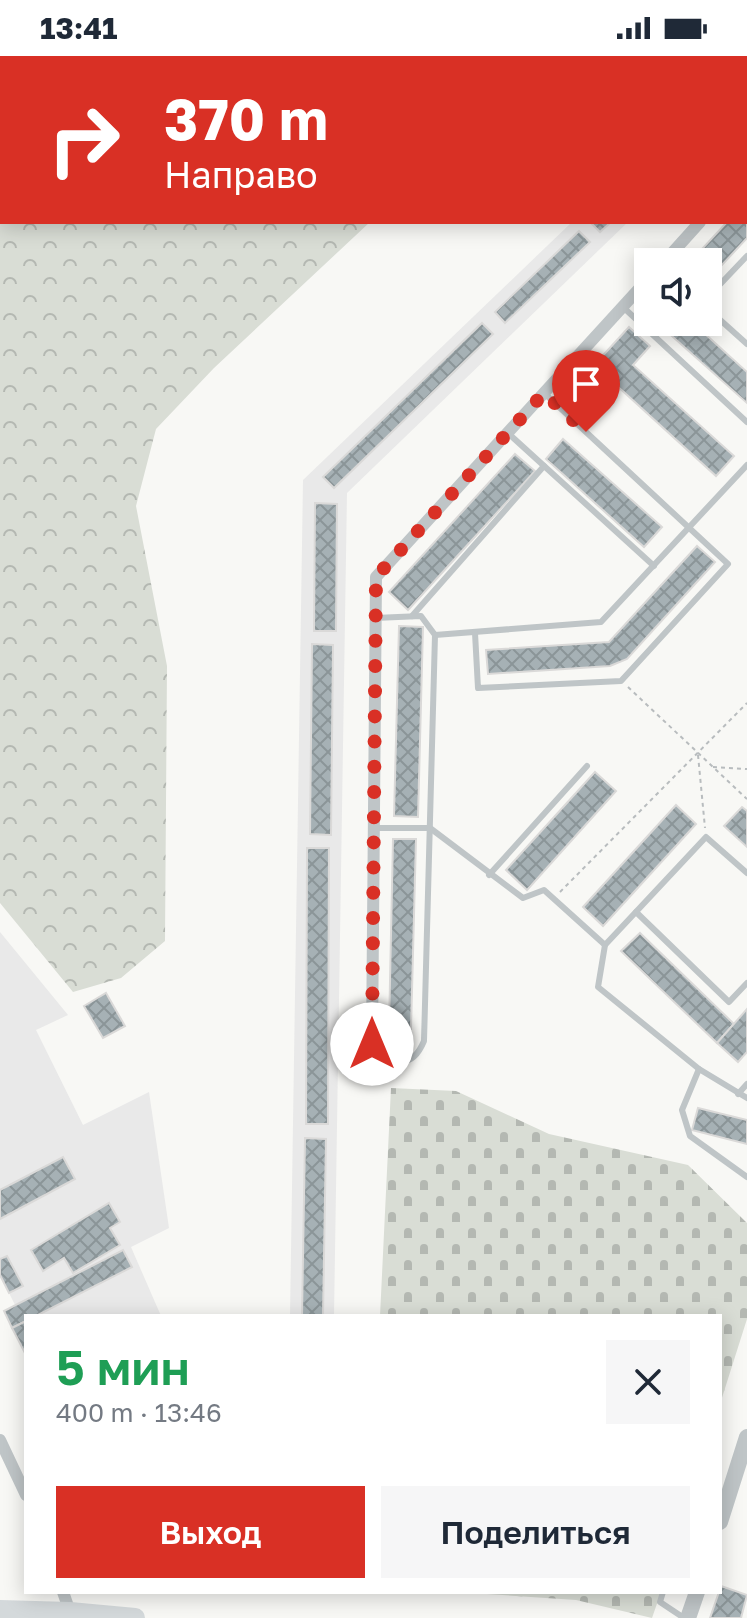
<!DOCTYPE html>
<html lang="ru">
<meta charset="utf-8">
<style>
body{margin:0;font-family:"Golos Text",sans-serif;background:#f6f6f7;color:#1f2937;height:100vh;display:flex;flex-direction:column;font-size:30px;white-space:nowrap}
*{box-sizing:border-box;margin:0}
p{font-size:26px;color:#747a83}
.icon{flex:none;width:44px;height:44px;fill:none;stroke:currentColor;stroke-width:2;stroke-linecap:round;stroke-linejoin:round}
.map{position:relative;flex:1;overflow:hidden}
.side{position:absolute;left:24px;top:1258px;width:698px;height:280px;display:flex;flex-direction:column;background:#fff;border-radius:0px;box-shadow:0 4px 20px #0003}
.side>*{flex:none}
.guide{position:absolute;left:0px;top:0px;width:748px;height:168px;box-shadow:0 4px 20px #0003;background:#d93025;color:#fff;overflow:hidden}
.controls{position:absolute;left:634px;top:192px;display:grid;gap:16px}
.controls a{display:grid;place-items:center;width:88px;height:88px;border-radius:0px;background:#fff;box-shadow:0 4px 20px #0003;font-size:40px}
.pin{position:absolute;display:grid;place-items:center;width:68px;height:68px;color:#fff;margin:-82px -34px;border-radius:50% 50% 50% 0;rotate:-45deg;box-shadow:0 0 8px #0007}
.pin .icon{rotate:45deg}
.me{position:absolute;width:88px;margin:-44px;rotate:0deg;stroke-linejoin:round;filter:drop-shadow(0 0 6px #0008)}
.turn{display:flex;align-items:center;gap:28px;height:168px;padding:0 32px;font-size:36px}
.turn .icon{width:104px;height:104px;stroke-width:2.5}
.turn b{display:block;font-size:56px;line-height:68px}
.round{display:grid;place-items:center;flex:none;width:84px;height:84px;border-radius:0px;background:#f6f6f7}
.overview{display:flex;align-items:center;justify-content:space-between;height:136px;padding:0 32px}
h1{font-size:48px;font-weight:600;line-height:60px;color:#1e9e55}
.button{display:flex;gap:16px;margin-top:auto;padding:16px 32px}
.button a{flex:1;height:92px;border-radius:0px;background:#d93025;color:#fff;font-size:32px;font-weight:600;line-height:92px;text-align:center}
.button a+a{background:#f6f6f7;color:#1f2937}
.status{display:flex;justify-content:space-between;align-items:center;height:56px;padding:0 40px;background:#fff;direction:ltr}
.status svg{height:22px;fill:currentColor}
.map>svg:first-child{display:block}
.built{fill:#e9e9e9}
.forest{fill:url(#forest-crowns)}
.cemetery{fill:url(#cemetery-stones)}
.building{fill:url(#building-cross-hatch);stroke:#dad9d8;stroke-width:2}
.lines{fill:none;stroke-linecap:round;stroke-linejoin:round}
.path{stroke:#b8bcbe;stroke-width:2;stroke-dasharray:4 4;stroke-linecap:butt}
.service{stroke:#bfc5c7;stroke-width:6}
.minor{stroke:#bfc5c7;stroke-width:12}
.tertiary{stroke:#bfc5c7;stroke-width:16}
.primary{stroke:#d4d9db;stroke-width:20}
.route{stroke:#d93025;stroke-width:14;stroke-dasharray:0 25.2}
</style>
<div class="status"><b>13:41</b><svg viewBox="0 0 49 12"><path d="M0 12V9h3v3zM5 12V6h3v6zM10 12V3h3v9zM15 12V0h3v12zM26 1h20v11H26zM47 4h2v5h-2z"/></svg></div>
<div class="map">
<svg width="747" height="1562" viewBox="0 0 747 1562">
<defs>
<pattern id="forest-crowns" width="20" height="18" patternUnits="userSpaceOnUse" patternTransform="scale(2)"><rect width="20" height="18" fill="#d9ddd5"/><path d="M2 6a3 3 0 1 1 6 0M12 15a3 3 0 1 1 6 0" fill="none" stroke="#b4b8b2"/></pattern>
<pattern id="cemetery-stones" width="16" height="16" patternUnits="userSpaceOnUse" patternTransform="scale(2)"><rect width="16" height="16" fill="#d9ddd5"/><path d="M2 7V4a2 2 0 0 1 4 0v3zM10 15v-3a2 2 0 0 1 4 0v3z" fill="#b4b8b2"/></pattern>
<pattern id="building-cross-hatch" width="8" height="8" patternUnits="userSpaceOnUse" patternTransform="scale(2)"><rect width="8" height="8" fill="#a6b1b5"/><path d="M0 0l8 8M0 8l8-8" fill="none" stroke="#8b9598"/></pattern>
</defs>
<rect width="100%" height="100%" fill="#f8f8f5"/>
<!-- built -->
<g class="built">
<path d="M572 166H628L347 437 334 1260H290L303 424Z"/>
<path d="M0 876 68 959 36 974 83 1069 149 1036 169 1172 131 1191 161 1260H26V1299L4 1255 15 1249 0 1219Z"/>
</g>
<!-- forest -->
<path class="forest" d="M0 0H528L2 2V166H370L214 312 156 373 136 450 167 610 165 885 121 922 73 936 0 847Z"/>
<!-- cemetery -->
<g class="cemetery">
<path d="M391 1032 456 1035 549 1078 688 1109 747 1167V1263L720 1348V1260H380Z"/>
<path d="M456 1536H661L652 1562 576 1544Z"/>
</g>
<!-- building -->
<g class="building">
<path d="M747 144V182L708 224V206H690L727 166H746Z"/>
<path d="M590 166H611L600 176Z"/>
<path d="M579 175 590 186 505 267 495 256Z"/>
<path d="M671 266H692L747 316V347L664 273Z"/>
<path d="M482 267 493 278 334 432 323 421Z"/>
<path d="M629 271 650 290 633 309 734 400 716 420 615 328 595 350 574 331Z"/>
<path d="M563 383 662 471 644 491 546 403Z"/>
<path d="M515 398 535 415 408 554 389 536Z"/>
<path d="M315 447 337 448 336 575H314Z"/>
<path d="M697 490 715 506 627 603 610 610 488 618 486 594 609 586Z"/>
<path d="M399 570 423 571 418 761 394 760Z"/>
<path d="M312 588 333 589 331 779 310 778Z"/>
<path d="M595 716 616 735 527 834 506 814Z"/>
<path d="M676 749 696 768 603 870 583 851Z"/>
<path d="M742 751 747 755V791L724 770Z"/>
<path d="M393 783H416L411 973H389Z"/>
<path d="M307 792H329L328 1068H306Z"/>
<path d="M640 877 734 968 717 987 621 895Z"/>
<path d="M106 937 125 970 103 982 84 950Z"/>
<path d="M747 953V996L738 1006 717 987Z"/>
<path d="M698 1052 747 1064V1088L692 1074Z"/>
<path d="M305 1082 326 1083 323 1260H302Z"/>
<path d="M63 1101 75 1123 0 1163V1134Z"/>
<path d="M109 1147 120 1166 110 1172 120 1189 73 1217 64 1202 43 1215 31 1194Z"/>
<path d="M123 1194 132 1211 36 1260H26V1265L12 1272 4 1255Z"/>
<path d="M7 1200 23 1230 9 1237 0 1219V1203Z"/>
<path d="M24 1266 26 1269V1299L12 1272Z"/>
<path d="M721 1530 747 1539 741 1562H710Z"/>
</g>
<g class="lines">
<!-- path -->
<g class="path">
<path d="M628 631 747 743"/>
<path d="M698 699 705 772"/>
<path d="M713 711 747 713"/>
<path d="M560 836 747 647"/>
</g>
<!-- service -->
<g class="service">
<path d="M708 241 747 200"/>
<path d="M624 252 747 366"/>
<path d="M708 253 747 288"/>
<path d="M509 378 654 510"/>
<path d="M412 560 544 410"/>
<path d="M375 562 421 560 435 579 601 566 747 409"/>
<path d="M475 577 478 632 621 625 728 508 544 337"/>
<path d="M374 772H430L523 842 544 834 605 889"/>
<path d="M747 817 706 781 605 889 598 931 699 1013 747 1042"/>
<path d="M489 819 587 710"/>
<path d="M636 856 729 946 747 927"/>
<path d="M372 988C393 1006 411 1016 424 985L435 579"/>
<path d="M699 1013 682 1054 690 1080 747 1121"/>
<path d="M738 1038 747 1028"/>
<path d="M663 1536 660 1546 684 1562"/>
</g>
<!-- minor -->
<g class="minor">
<path d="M746 116 747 115"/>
<path d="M664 206 700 166"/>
<path d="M372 988 376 521 648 223"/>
<path d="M0 1384 26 1439"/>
<path d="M63 1536 70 1556"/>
</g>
<!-- tertiary -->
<g class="tertiary">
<path d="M720 1466 747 1381"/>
<path d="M688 1562 697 1536"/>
</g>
<!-- primary -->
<path class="primary" d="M0 1554 70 1556 135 1562"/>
</g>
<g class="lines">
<!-- route -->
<path class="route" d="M372 988 376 521 544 337 586 376"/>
</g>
</svg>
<div class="controls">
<a><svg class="icon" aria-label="sound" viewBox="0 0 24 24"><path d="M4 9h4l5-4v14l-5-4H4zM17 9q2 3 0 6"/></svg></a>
</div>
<div class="pin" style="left:586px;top:376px;background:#d93025"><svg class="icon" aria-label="arrive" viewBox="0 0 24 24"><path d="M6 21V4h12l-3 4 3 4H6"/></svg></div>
<svg class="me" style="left:372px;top:988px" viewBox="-20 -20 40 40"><circle r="19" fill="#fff"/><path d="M0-13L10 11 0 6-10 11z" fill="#d93025"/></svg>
<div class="guide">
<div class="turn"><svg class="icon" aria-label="right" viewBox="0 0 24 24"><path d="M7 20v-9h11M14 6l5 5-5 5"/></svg><div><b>370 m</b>Направо</div></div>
</div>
<section class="side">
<div class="overview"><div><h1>5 мин</h1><p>400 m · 13:46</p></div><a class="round"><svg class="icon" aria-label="close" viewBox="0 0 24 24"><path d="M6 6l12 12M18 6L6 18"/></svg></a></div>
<div class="button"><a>Выход</a><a>Поделиться</a></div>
</section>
</div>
